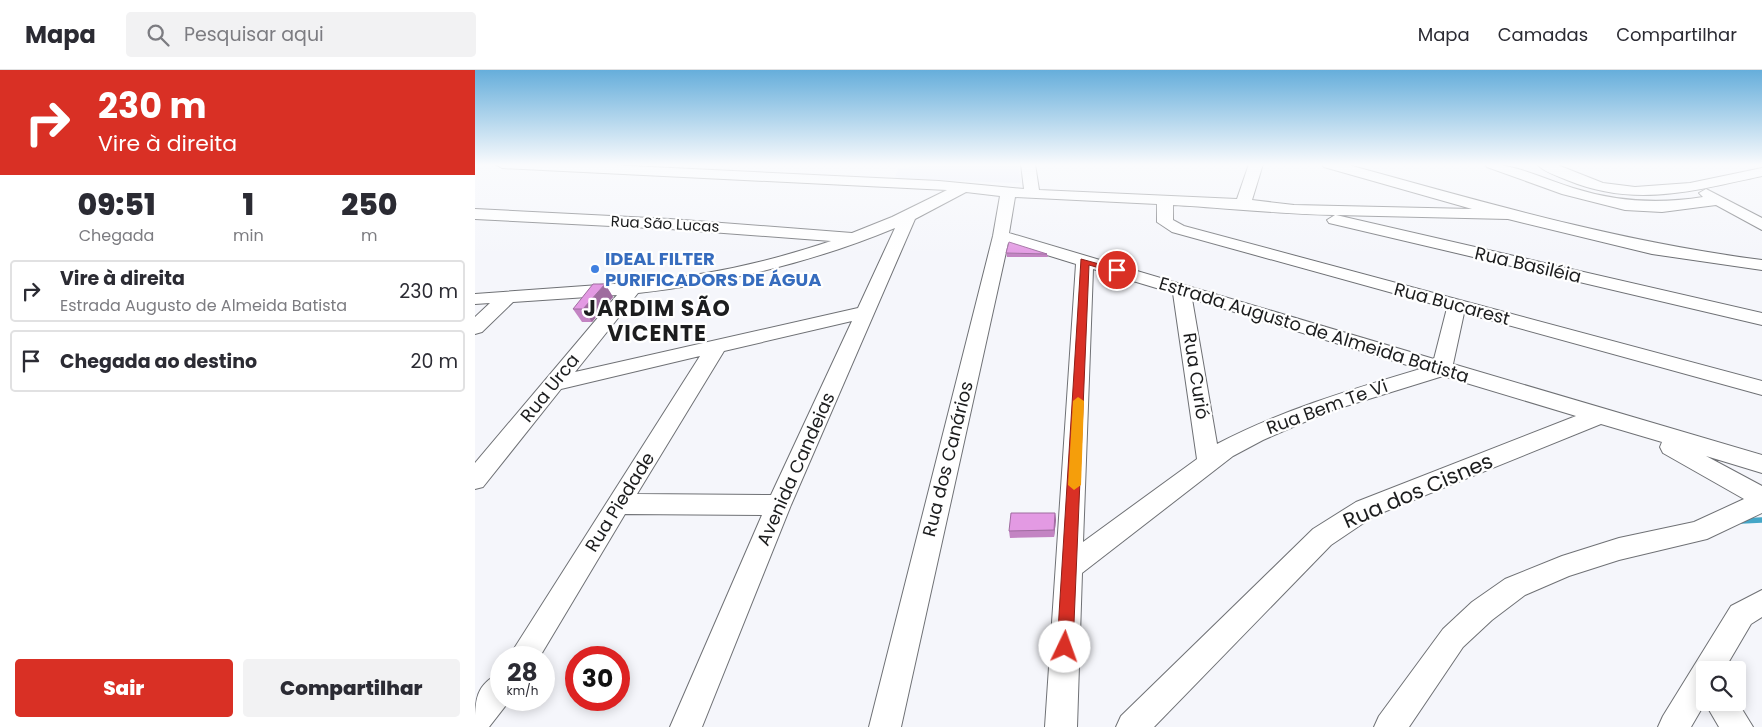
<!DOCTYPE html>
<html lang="pt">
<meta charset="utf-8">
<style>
body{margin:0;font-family:Poppins,sans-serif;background:#f2f2f3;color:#2b2b33;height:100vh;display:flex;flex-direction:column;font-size:19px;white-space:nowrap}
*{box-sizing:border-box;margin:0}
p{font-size:16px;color:#7c7c81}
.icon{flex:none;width:28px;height:28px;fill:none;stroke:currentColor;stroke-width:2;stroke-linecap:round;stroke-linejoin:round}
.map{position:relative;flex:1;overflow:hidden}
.drawer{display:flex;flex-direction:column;background:#fff;width:475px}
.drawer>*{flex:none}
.banner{background:#d93025;color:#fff;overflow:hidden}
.fabs{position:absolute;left:1221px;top:591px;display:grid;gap:10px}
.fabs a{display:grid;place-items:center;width:50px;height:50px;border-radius:5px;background:#fff;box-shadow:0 2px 12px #0003;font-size:25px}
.speed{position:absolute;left:15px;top:576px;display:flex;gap:10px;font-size:25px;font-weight:700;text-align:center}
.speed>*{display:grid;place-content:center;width:65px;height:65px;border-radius:50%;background:#fff;box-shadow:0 2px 12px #0003;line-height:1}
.speed small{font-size:12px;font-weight:400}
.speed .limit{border:8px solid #d22;background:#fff;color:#111}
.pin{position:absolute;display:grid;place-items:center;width:42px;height:42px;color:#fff;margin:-21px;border:2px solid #fff;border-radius:50%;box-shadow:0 1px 5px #0007}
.me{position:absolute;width:55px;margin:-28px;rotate:3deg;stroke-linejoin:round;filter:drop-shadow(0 0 4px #0008)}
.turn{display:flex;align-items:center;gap:18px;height:105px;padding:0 15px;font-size:22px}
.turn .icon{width:65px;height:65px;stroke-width:2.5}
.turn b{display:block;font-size:35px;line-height:42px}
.eta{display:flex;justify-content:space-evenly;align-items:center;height:85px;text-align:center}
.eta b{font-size:30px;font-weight:800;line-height:35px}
.cta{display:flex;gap:10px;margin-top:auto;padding:10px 15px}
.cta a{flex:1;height:58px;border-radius:5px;background:#d93025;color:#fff;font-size:20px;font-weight:800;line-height:58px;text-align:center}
.cta a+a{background:#f2f2f3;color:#2b2b33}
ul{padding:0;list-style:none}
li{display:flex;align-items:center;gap:15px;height:62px;margin:0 10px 8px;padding:0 5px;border:2px solid #e1e1e2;border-radius:5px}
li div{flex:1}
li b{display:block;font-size:19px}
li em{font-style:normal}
header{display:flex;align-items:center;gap:30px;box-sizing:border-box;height:70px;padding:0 25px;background:#fff;border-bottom:1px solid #e1e1e2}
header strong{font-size:24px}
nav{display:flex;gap:28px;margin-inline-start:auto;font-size:18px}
.search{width:350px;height:45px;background:#f2f2f3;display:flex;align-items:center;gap:12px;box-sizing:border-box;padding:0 18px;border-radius:5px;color:#7c7c81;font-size:19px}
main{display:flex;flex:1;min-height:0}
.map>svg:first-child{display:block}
.built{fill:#e9ecf8}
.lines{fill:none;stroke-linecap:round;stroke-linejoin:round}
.stream{stroke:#44a6c7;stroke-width:5.5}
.minor-casing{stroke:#6f7175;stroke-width:2}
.minor{fill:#fff;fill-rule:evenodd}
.wall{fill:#c384c3}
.shaded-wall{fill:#9f6c9f}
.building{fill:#e39ae3;stroke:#9f6c9f}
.route{fill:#d93025;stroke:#8d1f18}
.slow{fill:#f59e0b}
.shop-dot{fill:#3f7fe0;stroke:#fff;stroke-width:2}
.labels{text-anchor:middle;stroke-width:4.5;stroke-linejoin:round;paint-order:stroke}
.far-street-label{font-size:15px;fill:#1c1d1e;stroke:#fff}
.shop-label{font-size:18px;font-weight:bold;fill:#366cbe;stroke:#fff;text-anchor:start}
.street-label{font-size:18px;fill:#1c1d1e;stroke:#fff}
.near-street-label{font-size:21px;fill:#1c1d1e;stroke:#fff}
.district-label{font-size:22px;font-weight:bold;letter-spacing:1px;fill:#1c1d1e;stroke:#fff}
</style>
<header>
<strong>Mapa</strong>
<div class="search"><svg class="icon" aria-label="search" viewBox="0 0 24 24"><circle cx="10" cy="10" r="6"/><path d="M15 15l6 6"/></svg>Pesquisar aqui</div>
<nav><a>Mapa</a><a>Camadas</a><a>Compartilhar</a></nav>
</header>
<main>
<section class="drawer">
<div class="banner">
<div class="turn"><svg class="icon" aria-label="right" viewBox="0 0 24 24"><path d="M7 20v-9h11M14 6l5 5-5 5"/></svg><div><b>230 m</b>Vire à direita</div></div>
</div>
<div class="eta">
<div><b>09:51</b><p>Chegada</p></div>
<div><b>1</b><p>min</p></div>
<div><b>250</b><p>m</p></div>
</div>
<ul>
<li><svg class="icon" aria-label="right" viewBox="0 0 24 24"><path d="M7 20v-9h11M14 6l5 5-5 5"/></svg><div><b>Vire à direita</b><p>Estrada Augusto de Almeida Batista</p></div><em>230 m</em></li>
<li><svg class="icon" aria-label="arrive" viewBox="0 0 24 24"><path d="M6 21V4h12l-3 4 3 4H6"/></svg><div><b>Chegada ao destino</b></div><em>20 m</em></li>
</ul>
<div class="cta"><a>Sair</a><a>Compartilhar</a></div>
</section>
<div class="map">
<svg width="1287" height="657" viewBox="0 0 1287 657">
<rect width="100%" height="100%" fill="#f5f6fb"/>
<!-- built -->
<path class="built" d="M478 94H543L546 113 420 109 423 98Z"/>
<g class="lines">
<!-- stream -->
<path class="stream" d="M1266 451 1287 450"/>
<defs>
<g id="minor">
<path d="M20 94H114L464 111 549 119 546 94H560L564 120 762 129 774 94H788L777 130 819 135 997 139 849 97 847 94H870C1008 132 1144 172 1287 190V200L1177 184 1033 149 861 145 1287 243V255L854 153 852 150 860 145C805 144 752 138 698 135V150L709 156 1287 311V325L989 243 978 294 1287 385V403L1231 386 1287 416V443L1232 469 1144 490 1094 506 1050 525 1017 550 988 577 934 657H899L904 646 968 559 997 532 1030 509 1087 486 1144 468 1219 452 1269 429 1188 383 1185 377 1187 372 1126 354 899 446 856 475 679 657H641L646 646 838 459 881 432 1101 346 968 306 855 341 788 370 758 386 607 503 602 657H570L601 194 533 173 426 657H394L518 166 525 126 491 122 440 149 316 435 227 657H195L287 445 150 444 64 588H33L225 286 86 319 8 417 0 419V393L142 225 38 232 7 262 0 264V247L15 233 0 234V224L152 213C157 207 161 205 169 207L172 211C234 205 297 191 356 171L195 159 0 149V139L195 149 377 163 417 147 472 120 27 98ZM540 127 682 134V152L697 162 972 238 959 289 534 163ZM420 158 383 238 100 302 163 223C251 213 338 192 420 158ZM618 199 698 223 722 389 608 472ZM717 229 945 299C875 320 807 340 742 374ZM377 251 296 425 162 424 249 281Z"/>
<path d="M1010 94C1041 94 1069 109 1098 118 1142 132 1183 134 1228 127L1224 123 1231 119 1287 148V160L1241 135 1187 142 1150 140 1087 124 1012 97Z"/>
<path d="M1062 94H1080L1128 113 1160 117 1215 113 1287 98V106C1218 121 1160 138 1092 110 1083 106 1068 102 1062 94Z"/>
<path d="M1287 520V547L1276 554 1249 600H1230V632H1262V631L1278 657H1244L1230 633 1216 657H1183L1188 646 1256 536Z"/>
<path d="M26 603V630H35L14 657H0C0 631 0 614 26 603Z"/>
</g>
</defs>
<!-- minor casing -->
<use href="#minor" class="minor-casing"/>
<!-- minor -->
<use href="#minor" class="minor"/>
</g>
<!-- wall -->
<g class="wall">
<path d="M531 183 572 184 573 187H532Z"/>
<path d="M130 214 138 227 117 252H107L98 239Z"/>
<path d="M580 443 581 450 579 467 535 468 534 461Z"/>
</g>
<!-- shaded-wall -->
<g class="shaded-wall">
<path d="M130 214 138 227 117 252 108 239Z"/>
<path d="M580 443 581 450 579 467V460Z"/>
</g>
<!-- building -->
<g class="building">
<path d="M534 172 572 184 531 183Z"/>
<path d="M118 214H130L108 239H98Z"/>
<path d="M536 443H580L579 460 534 461Z"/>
</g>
<!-- sky -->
<linearGradient id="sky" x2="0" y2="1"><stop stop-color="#66aedb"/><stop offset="0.51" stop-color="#fafbfd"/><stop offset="1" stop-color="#fafbfd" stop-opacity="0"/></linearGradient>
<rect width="1287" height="186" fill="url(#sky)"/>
<!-- route -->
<path class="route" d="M606 189 646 200 642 203 614 195 598 577 595 583 590 585 584 583 582 577Z"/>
<!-- slow -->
<path class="slow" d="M603 327 609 331 606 415 599 420 593 415 598 331Z"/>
<!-- markers -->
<circle class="shop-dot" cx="120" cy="199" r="5"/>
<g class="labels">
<!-- far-street labels -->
<g class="far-street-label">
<text transform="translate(190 154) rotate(3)" y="5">Rua São Lucas</text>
</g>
<!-- shop labels -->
<g class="shop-label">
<text x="130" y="195">IDEAL FILTER<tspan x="130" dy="21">PURIFICADORS DE ÁGUA</tspan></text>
</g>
<!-- street labels -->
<g class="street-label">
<text transform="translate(1053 195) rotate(13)" y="6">Rua Basiléia</text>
<text transform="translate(977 234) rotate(15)" y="6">Rua Bucarest</text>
<text transform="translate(839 260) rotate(17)" y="6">Estrada Augusto de Almeida Batista</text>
<text transform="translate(721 306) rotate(81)" y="6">Rua Curió</text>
<text transform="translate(75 318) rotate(-51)" y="6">Rua Urca</text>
<text transform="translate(852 337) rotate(-20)" y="6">Rua Bem Te Vi</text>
<text transform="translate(473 389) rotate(-76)" y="6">Rua dos Canários</text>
<text transform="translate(321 399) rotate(-66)" y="6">Avenida Candeias</text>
<text transform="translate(145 432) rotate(-58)" y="6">Rua Piedade</text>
</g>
<!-- near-street labels -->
<g class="near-street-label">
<text transform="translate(943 421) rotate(-23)" y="7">Rua dos Cisnes</text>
</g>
<!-- district labels -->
<g class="district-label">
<text x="182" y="246">JARDIM SÃO<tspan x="182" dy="25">VICENTE</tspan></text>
</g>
</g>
</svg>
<div class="fabs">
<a><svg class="icon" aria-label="search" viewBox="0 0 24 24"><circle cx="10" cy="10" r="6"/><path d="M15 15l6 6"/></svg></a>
</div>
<div class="speed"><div>28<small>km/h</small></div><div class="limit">30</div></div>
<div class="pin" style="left:642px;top:200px;background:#d93025"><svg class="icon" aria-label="arrive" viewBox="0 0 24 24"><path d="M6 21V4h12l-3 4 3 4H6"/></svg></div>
<svg class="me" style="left:590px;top:577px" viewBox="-20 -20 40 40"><circle r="19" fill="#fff"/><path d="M0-13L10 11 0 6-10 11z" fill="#d93025"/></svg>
</div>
</main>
